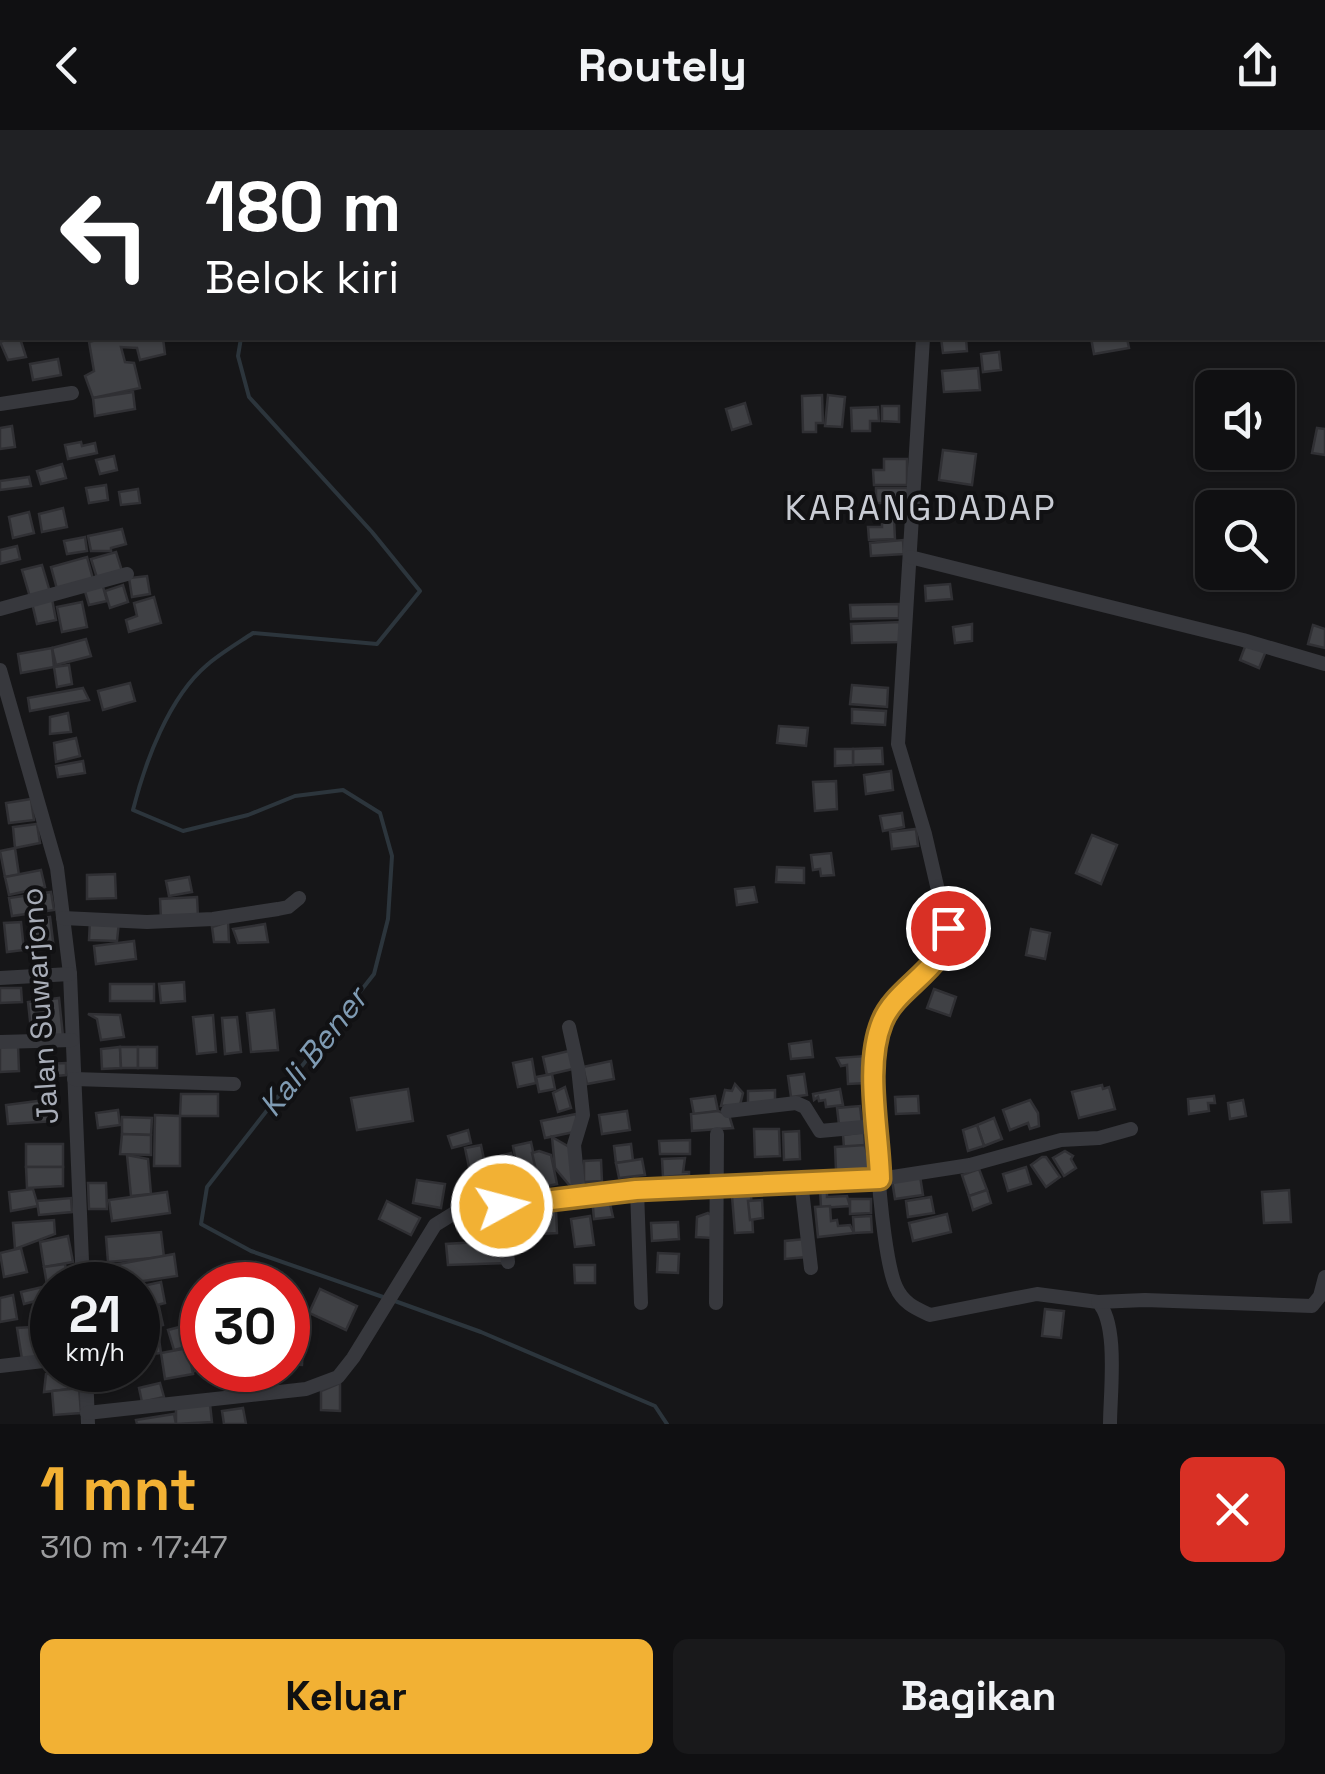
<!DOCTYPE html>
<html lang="id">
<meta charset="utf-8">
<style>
body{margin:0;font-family:"Space Grotesk",sans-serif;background:#19191b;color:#f1f3f6;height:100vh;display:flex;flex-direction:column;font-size:38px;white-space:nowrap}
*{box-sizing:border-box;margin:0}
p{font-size:32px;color:#9c9d9f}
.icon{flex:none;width:55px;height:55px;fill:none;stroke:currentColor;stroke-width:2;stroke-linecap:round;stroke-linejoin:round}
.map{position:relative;height:1294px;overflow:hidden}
.side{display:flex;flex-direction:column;background:#101012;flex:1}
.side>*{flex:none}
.banner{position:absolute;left:0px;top:0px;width:1325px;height:210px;box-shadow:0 2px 8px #0004,0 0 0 2px #303032;background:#202124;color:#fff;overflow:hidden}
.controls{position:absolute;left:1195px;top:240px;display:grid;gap:20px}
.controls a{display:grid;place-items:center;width:100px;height:100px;border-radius:15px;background:#101012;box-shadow:0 2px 8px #0004,0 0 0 2px #303032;font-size:50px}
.speed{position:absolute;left:30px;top:1132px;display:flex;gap:20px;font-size:50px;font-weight:700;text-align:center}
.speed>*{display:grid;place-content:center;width:130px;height:130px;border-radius:50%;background:#101012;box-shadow:0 2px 8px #0004,0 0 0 2px #303032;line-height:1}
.speed small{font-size:25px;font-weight:400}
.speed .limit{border:15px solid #d22;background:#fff;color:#111}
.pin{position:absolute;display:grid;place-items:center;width:85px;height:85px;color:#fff;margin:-42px;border:5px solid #fff;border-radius:50%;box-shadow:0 2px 10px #0007}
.me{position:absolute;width:110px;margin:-55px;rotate:83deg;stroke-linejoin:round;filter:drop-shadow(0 0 8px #0008)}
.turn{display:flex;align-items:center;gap:35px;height:210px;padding:0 40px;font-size:45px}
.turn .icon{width:130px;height:130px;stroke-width:2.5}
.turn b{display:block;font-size:70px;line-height:85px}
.round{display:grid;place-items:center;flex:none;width:105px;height:105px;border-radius:15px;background:#19191b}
.summary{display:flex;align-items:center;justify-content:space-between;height:170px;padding:0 40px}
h1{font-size:60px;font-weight:600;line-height:75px;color:#f2b134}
.button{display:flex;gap:20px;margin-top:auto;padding:20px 40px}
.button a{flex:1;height:115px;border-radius:15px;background:#f2b134;color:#111;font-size:40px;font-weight:600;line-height:115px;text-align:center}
.button a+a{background:#19191b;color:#f1f3f6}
header{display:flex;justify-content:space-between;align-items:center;height:130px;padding:0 40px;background:#101012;font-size:45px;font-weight:600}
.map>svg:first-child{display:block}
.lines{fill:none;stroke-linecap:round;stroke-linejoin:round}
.stream{stroke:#2c353c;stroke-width:4}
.building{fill:#404145;stroke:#303034;stroke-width:2.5}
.minor{stroke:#37383d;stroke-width:14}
.route-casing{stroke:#9d7322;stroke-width:25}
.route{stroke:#f2b134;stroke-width:18}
.labels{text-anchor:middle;stroke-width:8;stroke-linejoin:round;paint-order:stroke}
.street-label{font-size:30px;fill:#a8adb8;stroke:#111113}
.water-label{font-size:32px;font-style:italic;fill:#7f9bb3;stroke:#111113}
.quarter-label{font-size:35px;letter-spacing:2.5px;fill:#c9ccd4;stroke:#111113}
</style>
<header><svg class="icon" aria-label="back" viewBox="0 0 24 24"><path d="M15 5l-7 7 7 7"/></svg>Routely<svg class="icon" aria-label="share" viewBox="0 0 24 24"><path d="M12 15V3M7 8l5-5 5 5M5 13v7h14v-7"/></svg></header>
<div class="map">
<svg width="1325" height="1294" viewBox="0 0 1325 1294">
<rect width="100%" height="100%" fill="#161618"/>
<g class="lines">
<!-- stream -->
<g class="stream">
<path d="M342 0 344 2"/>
<path d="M241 208 238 226 249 267 372 402 420 461 377 514 253 503C238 513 221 523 207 535 169 567 145 632 133 680L183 701 248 685 295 666 343 660 380 683 392 726 388 789 374 844 207 1057 201 1094 251 1121 383 1167"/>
<path d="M392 1170 481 1202 655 1276 667 1294"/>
</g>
</g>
<!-- building -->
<g class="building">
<path d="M12 208H20L26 227 8 230 0 212Z"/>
<path d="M103 208H163L165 224 140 230 137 218 121 217 125 232 134 233 140 258 93 268 85 246 94 241 89 212Z"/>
<path d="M941 208H966L967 221 943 223Z"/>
<path d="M1091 208H1127L1129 218 1094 224Z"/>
<path d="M999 222 1001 240 983 242 981 224Z"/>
<path d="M58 229 61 245 33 250 30 234Z"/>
<path d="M978 238 980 260 944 262 942 241Z"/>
<path d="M133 262 135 279 95 286 93 268Z"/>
<path d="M822 265 823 293H816V302H803L802 266Z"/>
<path d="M828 265 845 267 842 297 825 296Z"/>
<path d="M745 273 751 294 732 300 726 279Z"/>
<path d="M882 276H899V292L882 291Z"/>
<path d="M878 277 879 291H870V301H852L851 278Z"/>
<path d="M12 296 15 317 0 319V298Z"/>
<path d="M1317 298 1325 299V325L1312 323Z"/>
<path d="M81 312 82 316 95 313 97 323 68 329 65 315Z"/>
<path d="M943 320 976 324 972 355 939 350Z"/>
<path d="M114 326 117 340 100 344 96 330Z"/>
<path d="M884 329H907V355H874L873 340H884Z"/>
<path d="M62 334 66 348 41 354 37 341Z"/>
<path d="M29 347 31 356 0 360V351Z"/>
<path d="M106 355 108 370 89 373 86 358Z"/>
<rect x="876" y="358" width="32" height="15"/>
<path d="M138 359 140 373 121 375 119 362Z"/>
<path d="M63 378 67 397 42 402 39 384Z"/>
<path d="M29 382 34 403 13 408 9 387Z"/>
<path d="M882 389H894L895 409 869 410 868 397H882Z"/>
<path d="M122 399 126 414 111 418V421H91L88 406Z"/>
<path d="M85 407 87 421 67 424 64 411Z"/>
<path d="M903 410 904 424 871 426 870 413Z"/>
<path d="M17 416 20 429 0 434V420Z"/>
<path d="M116 422 122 441 97 448 91 429Z"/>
<path d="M87 427 93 449 57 459 51 437Z"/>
<path d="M42 435 50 462 30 467 22 440Z"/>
<path d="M147 446 150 464 132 467 129 448Z"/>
<path d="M102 453 107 471 89 475 84 458Z"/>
<path d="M950 454 952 469 926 471 925 456Z"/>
<path d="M123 455 128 472 110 478 105 461Z"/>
<path d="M154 467 161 493 129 502 126 490 137 486 134 473Z"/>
<path d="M52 469 56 490 37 494 32 473Z"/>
<path d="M82 472 87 497 62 502 57 477Z"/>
<path d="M899 474V488L851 489 850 475Z"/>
<path d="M900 492 901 512 852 513 851 494Z"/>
<path d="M972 494V511L955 513 953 497Z"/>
<path d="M1313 495 1325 499V518L1308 514Z"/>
<path d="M86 509 91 526 56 535 52 518Z"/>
<path d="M1246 514 1266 521 1259 538 1240 530Z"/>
<path d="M52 518 54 537 21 543 18 524Z"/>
<path d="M69 535 72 554 57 557 54 537Z"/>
<path d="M130 553 135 571 103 580 98 561Z"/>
<path d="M852 555 888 558 887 577 850 574Z"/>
<path d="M83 558 89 570 30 581 28 568Z"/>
<path d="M852 579 886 581 885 595 852 593Z"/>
<path d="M68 583 71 602 50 604V587Z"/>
<path d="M779 596 808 598 806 616 777 613Z"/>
<path d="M76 608 80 626 56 632 54 613Z"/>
<path d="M882 618 883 634 853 635V619Z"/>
<path d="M835 619H853V635L835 636Z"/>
<path d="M83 631 85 643 58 647 56 636Z"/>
<path d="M891 641 893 660 866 664 864 645Z"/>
<path d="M836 651 837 679 815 681 813 652Z"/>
<path d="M31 669 34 690 9 693 6 673Z"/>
<path d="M902 683 904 697 883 701 880 686Z"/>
<path d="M37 694 40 713 15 718 13 697Z"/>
<path d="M916 699 918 716 892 719 890 702Z"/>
<path d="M1092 705 1117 715 1101 754 1076 743Z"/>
<path d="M15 718 19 745 5 747 0 721Z"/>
<path d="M831 723 834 745 821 746 820 739 813 740 811 725Z"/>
<path d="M777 737 804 738V753L776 752Z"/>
<path d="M41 740 45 757 9 765 5 747Z"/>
<path d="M115 744 116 768 87 769V745Z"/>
<path d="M189 747 192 762 169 766 166 751Z"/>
<path d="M754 757 757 772 737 775 735 759Z"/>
<path d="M51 762 54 780 12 786 9 768Z"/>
<path d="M197 767 198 787 161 789 160 769Z"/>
<path d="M50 787 54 819 33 821 30 790Z"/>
<path d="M90 790 119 792 117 811 89 810Z"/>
<path d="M21 792 24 820 7 822 4 793Z"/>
<path d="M228 792 229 812H214L212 797Z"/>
<path d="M265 794 268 812 238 813 233 799Z"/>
<path d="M1031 799 1050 803 1045 829 1026 825Z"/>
<path d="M134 811 136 829 96 834 94 816Z"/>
<path d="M184 852 185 871 161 873 159 854Z"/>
<rect x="110" y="854" width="44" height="17"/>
<path d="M0 858H21L22 872 0 873Z"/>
<path d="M934 859 956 867 950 886 927 878Z"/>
<path d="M59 868 63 906 32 909 28 872Z"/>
<path d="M274 880 278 920 251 922 247 883Z"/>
<path d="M88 884 120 885 124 907 101 910 97 889Z"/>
<path d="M213 885 216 922 197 924 193 887Z"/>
<path d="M237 887 241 922 225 924 222 888Z"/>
<path d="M811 911 813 927 791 929 789 914Z"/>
<path d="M18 915 19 941 0 942V916Z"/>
<path d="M120 917 121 938 102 939 101 919Z"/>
<path d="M120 917H138V938H121Z"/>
<rect x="138" y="917" width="19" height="21"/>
<path d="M573 920 577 938 547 945 543 927Z"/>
<path d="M865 926 867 953 848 954 847 935 841 936 837 928Z"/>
<path d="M532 929 536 953 518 957 513 933Z"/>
<path d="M611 931 614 949 587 954 583 937Z"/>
<path d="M66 933V945L46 947 45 934Z"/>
<path d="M552 944 555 959 539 962 536 947Z"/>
<path d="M804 944 807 965 791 967 788 946Z"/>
<path d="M735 954 743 963 740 975 721 976 725 960 732 961Z"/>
<path d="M1102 955 1103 959 1109 957 1115 979 1079 988 1072 962Z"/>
<path d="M565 957 571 978 558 982 553 963Z"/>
<path d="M408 959 413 991 357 1000 351 968Z"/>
<path d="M840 959 843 975 826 977 825 970 819 971 818 967 814 970 813 964Z"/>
<path d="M775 960V975L748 976V961Z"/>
<path d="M181 964H218V986H180Z"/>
<path d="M715 966 718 981 694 985 691 969Z"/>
<path d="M918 966 919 983 896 984 895 967Z"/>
<path d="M1214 966 1215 973H1208L1209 981 1189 984 1188 969Z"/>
<path d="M53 969 55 991 8 994 6 975Z"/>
<path d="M1030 970 1038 983 1039 996 1030 999 1028 993 1010 1000 1003 980Z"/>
<path d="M1243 970 1246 986 1230 989 1228 973Z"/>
<path d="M860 976 862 993 839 995 837 978Z"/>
<path d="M118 980 120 995 98 998 96 983Z"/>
<path d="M627 981 630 1000 602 1004 599 985Z"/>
<path d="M718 981 729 985 733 998 692 1001 691 984Z"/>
<path d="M576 984 579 1001 545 1008 541 991Z"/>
<path d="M155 985 180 986V1036H154Z"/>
<path d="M122 987 152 988 151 1005 122 1004Z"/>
<path d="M994 988 1002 1009 984 1016 977 995Z"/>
<path d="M977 995 984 1016 968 1021 963 1000Z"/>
<path d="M754 999H779L780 1026 755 1027Z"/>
<path d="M468 1000 471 1013 452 1018 448 1006Z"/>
<path d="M799 1001 800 1029 784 1030 783 1002Z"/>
<path d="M864 1002 865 1015 844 1018 843 1005Z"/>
<path d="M122 1004 151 1005V1025L120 1024Z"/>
<path d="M552 1007 571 1018 575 1055 570 1056 555 1038Z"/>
<path d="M690 1010V1024H660L659 1011Z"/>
<path d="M531 1012 537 1040 518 1044 513 1016Z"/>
<rect x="26" y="1014" width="37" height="23"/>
<path d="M631 1014 633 1031 616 1033 614 1016Z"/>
<path d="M481 1015 486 1039 470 1042 465 1018Z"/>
<path d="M865 1015 871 1039 836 1040 835 1017Z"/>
<path d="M539 1021 551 1025 557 1054 540 1058 532 1023Z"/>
<path d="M1065 1021 1073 1026 1071 1029 1076 1038 1064 1046 1053 1028Z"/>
<path d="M511 1023 518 1044 499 1049 496 1027Z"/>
<path d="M127 1025 148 1029 151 1064 131 1066Z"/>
<path d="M1042 1027H1046L1060 1047 1046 1057 1031 1035Z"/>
<path d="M685 1028 683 1042H689V1045L663 1047 662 1029Z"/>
<path d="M642 1029 645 1045 619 1048 616 1033Z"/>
<path d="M601 1030 602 1051 584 1052V1031Z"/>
<path d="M26 1037H63V1056L27 1058Z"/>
<path d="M1026 1037 1031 1054 1008 1061 1003 1044Z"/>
<path d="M979 1039 987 1060 969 1066 962 1045Z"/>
<path d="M920 1046 923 1065 895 1069 892 1050Z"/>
<path d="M417 1050 445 1054 441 1078 413 1073Z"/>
<path d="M88 1053H106L107 1079H89Z"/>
<path d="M827 1055V1067L847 1066 850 1076 821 1078 820 1059Z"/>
<path d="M33 1059 38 1076 11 1081 9 1062Z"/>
<path d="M987 1060 991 1073 973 1080 969 1066Z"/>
<path d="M1289 1060 1291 1092 1264 1093 1262 1062Z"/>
<path d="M167 1062 170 1083 112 1091 109 1070Z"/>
<path d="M751 1064 753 1102 735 1103 732 1066Z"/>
<path d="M608 1065 613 1087 594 1089 592 1067Z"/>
<path d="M931 1067 934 1083 908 1087 906 1071Z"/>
<path d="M71 1068 72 1082 39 1085 37 1071Z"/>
<path d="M850 1069H871V1083L850 1084Z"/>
<path d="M762 1070 763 1088 750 1090 748 1071Z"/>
<path d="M387 1071 420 1088 411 1105 379 1089Z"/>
<path d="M830 1076 831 1091 837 1090 838 1096 850 1095 854 1103 818 1107 815 1077Z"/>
<path d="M556 1079 557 1103 541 1104 539 1081Z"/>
<path d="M708 1083 714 1087 712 1108 696 1107 697 1087Z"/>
<path d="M947 1084 951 1102 913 1111 909 1093Z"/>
<path d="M490 1086 507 1133 448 1135 446 1114 476 1112 475 1087Z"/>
<path d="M590 1086 594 1115 575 1117 571 1089Z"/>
<path d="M871 1086 872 1102 854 1103 853 1087Z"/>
<path d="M54 1090 55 1104 15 1119 13 1093Z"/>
<path d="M678 1092 679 1109 652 1111 651 1093Z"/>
<path d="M161 1102 164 1127 108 1132 106 1107Z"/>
<path d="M68 1106 73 1132 44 1137 40 1112Z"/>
<path d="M805 1109 807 1127 785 1129V1111Z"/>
<path d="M21 1118 27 1142 4 1147 0 1123Z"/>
<path d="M658 1123 679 1124 678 1143 657 1142Z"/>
<path d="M174 1124 177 1146 116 1155 113 1135Z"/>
<path d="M65 1134 68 1151 47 1155 44 1137Z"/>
<path d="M574 1135H595V1153H575Z"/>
<path d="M68 1151V1155H52V1167L24 1174 21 1162Z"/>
<path d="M161 1152 165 1173 138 1180V1157Z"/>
<path d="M320 1159 357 1176 346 1200 309 1183Z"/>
<path d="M13 1165 17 1189 0 1192V1168Z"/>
<path d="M159 1177 163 1195 138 1200V1182Z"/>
<path d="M1045 1179 1064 1181 1061 1208 1042 1206Z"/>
<path d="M202 1191V1213L174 1220 168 1200Z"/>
<path d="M47 1196 52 1225 22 1229 17 1198Z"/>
<path d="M288 1199H304L302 1235 288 1234Z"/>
<path d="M158 1202 161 1223 138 1226V1204Z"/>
<path d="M202 1213V1239L195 1241 188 1218Z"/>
<path d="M188 1218 193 1244 165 1249 161 1223Z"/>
<path d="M77 1240 79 1258 44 1262 46 1244Z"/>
<path d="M160 1253 164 1267 142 1272 139 1258Z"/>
<path d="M340 1253V1281L321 1280V1261Z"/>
<path d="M79 1258 81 1283 54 1285 52 1261Z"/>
<path d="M210 1274 212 1292 176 1294V1278Z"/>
<path d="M243 1278 246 1294H224L222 1281Z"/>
<path d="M174 1284 176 1294H137L136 1290Z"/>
</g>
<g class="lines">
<!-- minor -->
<g class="minor">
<path d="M81 0 83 2"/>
<path d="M928 2V0"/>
<path d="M0 59 2 58"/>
<path d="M923 208 898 614 925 704 949 808C939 842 896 858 882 891 867 928 879 1120 896 1157 903 1173 915 1178 930 1185L1037 1164 1098 1172C1119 1194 1110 1264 1110 1294"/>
<path d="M0 274 72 263"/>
<path d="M910 427 1243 510 1325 534"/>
<path d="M0 479 127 444"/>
<path d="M0 540 57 738 70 844 83 1155"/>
<path d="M63 788 147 792 213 789 278 779 288 777 299 768"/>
<path d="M0 848 70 844"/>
<path d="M569 897 578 938 583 985 574 1015 579 1067"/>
<path d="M0 912 72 910"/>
<path d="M74 949 234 954"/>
<path d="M728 981 796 973 805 977 820 1001 874 996"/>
<path d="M801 1051 811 1138"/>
<path d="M637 1060 641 1173"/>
<path d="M502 1077 508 1132"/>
<path d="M1098 1172 1145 1170 1312 1176 1320 1166 1325 1147"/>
<path d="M716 1173 717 1004"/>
<path d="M0 1236 52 1230"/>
<path d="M86 1240 88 1294"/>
<path d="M87 1283 306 1259 338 1247 353 1228 435 1095 456 1082 637 1060 880 1049 970 1035 1061 1010 1099 1008 1131 999"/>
</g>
</g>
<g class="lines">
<defs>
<path id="route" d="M502 1076 636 1060 880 1049C879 1002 864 936 882 892 896 856 948 838 948 798"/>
</defs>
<!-- route casing -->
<use href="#route" class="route-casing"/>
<!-- route -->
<use href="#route" class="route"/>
</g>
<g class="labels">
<!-- street labels -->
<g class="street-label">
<text transform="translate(40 876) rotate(-94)" y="10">Jalan Suwarjono</text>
</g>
<!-- water labels -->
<g class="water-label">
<text transform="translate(313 922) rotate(-52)" y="11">Kali Bener</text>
</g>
<!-- quarter labels -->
<g class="quarter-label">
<text x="921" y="390">KARANGDADAP</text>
</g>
</g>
</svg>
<div class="controls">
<a><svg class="icon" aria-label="sound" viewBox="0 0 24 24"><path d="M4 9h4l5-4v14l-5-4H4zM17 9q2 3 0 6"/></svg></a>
<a><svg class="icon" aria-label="search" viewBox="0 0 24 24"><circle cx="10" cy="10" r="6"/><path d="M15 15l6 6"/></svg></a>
</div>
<div class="speed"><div>21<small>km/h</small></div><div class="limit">30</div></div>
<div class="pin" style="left:948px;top:798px;background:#d93025"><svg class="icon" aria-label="arrive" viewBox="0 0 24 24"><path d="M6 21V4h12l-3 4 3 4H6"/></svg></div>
<svg class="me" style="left:502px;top:1076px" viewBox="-20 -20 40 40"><circle r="17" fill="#f2b134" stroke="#fff" stroke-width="3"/><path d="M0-11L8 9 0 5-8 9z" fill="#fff"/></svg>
<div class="banner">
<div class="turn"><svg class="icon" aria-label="left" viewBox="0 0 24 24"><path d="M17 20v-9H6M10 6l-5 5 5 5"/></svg><div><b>180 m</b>Belok kiri</div></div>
</div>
</div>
<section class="side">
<div class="summary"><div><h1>1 mnt</h1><p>310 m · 17:47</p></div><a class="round" style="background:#d93025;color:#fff"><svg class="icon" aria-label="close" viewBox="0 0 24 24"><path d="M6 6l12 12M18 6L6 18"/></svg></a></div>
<div class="button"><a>Keluar</a><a>Bagikan</a></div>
</section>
